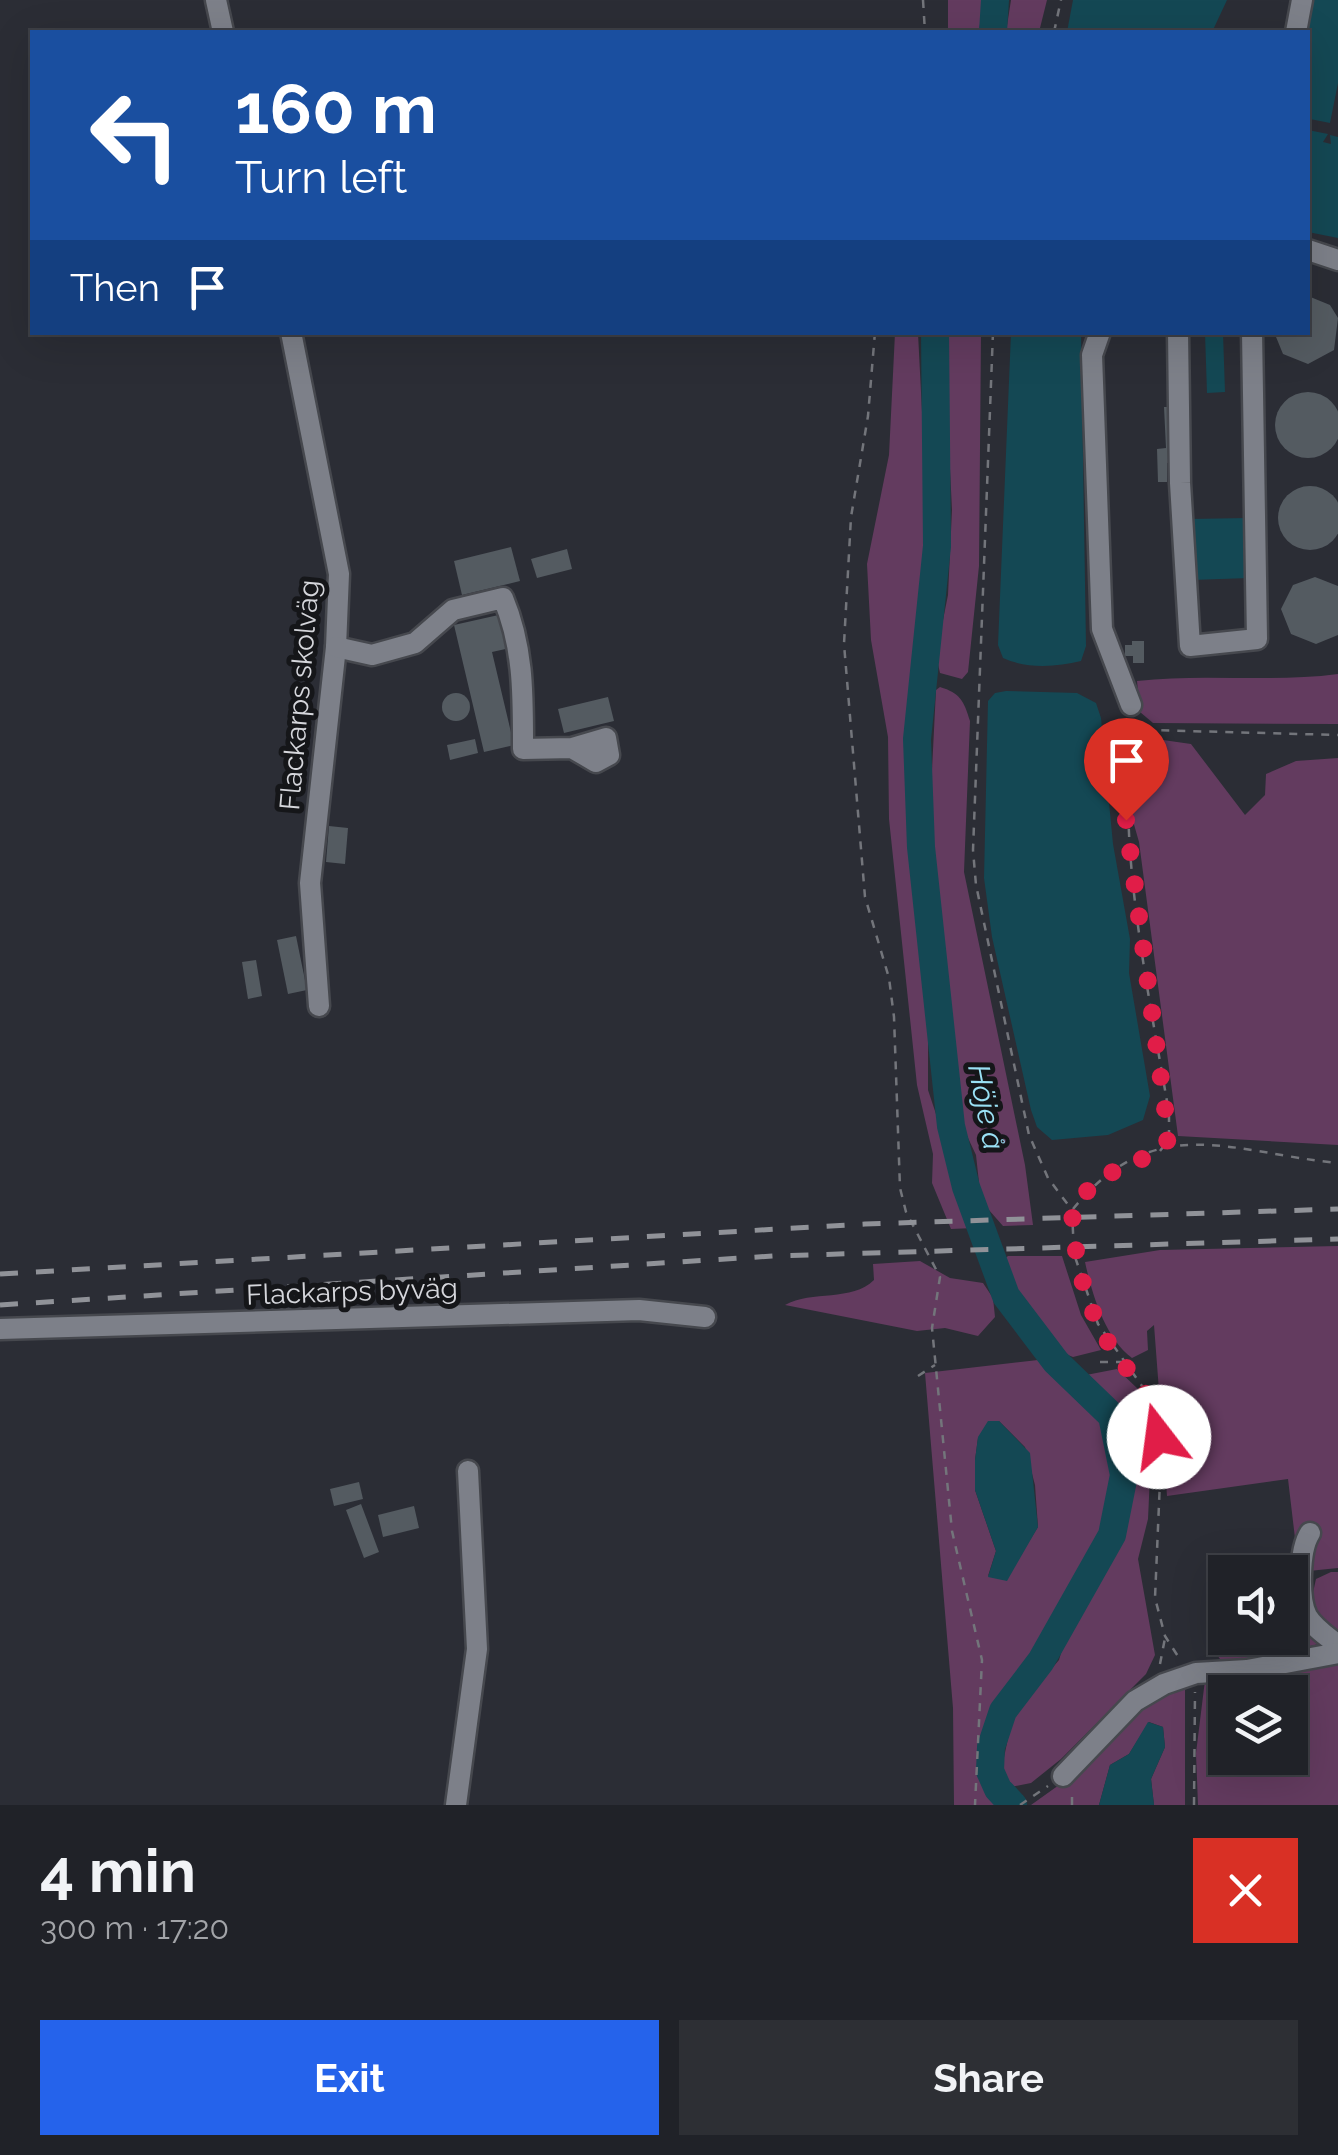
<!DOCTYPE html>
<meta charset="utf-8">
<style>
body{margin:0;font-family:Raleway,sans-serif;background:#2d2f34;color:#f1f3f6;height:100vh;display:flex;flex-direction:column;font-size:38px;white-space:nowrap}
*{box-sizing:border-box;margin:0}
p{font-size:32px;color:#a2a4a8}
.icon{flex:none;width:55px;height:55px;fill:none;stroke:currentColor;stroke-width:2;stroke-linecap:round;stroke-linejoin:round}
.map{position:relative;height:1805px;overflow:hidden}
.drawer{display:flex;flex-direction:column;background:#202228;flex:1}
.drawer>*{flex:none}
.top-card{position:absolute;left:30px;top:30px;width:1280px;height:305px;border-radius:0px;box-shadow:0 10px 40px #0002,0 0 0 2px #3d3f45;background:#1a4fa0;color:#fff;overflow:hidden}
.tools{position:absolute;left:1208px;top:1555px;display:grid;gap:20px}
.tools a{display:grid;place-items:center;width:100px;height:100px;border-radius:0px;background:#202228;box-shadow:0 10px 40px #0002,0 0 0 2px #3d3f45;font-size:50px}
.pin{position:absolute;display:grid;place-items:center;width:85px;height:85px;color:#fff;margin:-102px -42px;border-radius:50% 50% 50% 0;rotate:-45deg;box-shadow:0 0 10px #0007}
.pin .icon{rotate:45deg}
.me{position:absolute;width:110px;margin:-55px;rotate:345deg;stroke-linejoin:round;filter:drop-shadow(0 0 8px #0008)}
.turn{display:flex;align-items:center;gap:35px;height:210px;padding:0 40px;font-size:45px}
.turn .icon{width:130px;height:130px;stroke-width:2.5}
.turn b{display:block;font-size:70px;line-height:85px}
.then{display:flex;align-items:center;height:95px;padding:0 40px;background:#0003;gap:20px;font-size:38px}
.round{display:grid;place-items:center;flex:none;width:105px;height:105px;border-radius:0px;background:#2d2f34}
.headline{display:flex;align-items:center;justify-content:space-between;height:170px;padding:0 40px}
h1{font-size:60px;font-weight:700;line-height:75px}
.cta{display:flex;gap:20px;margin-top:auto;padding:20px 40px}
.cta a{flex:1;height:115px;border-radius:0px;background:#2563eb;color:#fff;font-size:40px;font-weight:700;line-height:115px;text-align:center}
.cta a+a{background:#2d2f34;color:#f1f3f6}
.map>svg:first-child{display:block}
.green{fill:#633b5f;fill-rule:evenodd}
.water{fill:#144854}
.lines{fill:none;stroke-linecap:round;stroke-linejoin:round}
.river{stroke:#144854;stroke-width:28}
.building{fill:#545b61}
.minor-casing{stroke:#46484e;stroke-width:25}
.path{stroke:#73757b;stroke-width:2.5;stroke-dasharray:8 8;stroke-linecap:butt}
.minor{stroke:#7d8089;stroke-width:20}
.rail{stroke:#909298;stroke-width:5;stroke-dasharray:18 18;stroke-linecap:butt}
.route{stroke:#e11d48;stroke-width:18;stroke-dasharray:0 32.4}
.labels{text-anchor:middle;stroke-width:10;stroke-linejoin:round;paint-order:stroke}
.street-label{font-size:28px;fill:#d5d6db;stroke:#151619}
.water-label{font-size:30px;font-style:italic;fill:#9ae1f5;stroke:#151619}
</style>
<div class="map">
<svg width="1338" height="1805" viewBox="0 0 1338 1805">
<rect width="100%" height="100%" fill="#2b2d35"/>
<!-- green -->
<g class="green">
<path d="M948 0H983L979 32H948Z"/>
<path d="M1011 0H1047L1039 32H1006Z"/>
<path d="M895 333H918L928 530 910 729 912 871 928 986V1090L974 1228 951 1229 932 1183 933 1154 917 1085 889 819 888 737 871 640 867 564 889 455Z"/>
<path d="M949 333H981L979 566 968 672 962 679 940 673 936 655 948 595 952 510 946 387Z"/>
<path d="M1338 674V724L1153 723 1140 712 1137 681C1204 673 1271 683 1338 674Z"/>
<path d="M940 687C960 693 964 701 970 721L964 872 1025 1165 1033 1225 1003 1226 981 1201 976 1155 960 1121 952 1079V1027L934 874 931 790 936 690Z"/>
<path d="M1149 738 1191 744 1245 815 1265 795 1266 774 1296 761 1338 758V1145L1178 1136 1139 842 1131 814 1140 742Z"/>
<path d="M1338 1246V1568L1299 1572 1288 1479 1167 1496 1154 1325 1147 1331 1148 1350 1132 1358C1105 1338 1092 1294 1085 1262L1160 1250Z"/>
<path d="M1008 1256H1062L1081 1315 1101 1350 1073 1357 1058 1351 1002 1271V1261Z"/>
<path d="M920 1261 950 1278 983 1283 993 1298 995 1317 978 1336 945 1328 917 1331 785 1305C812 1290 852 1302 874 1280L873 1264Z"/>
<path d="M1038 1360 1085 1398 1111 1436 1115 1487 1094 1545 1040 1643 999 1697 985 1727 981 1777 997 1805H954L953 1708 925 1373ZM989 1421H999L1025 1447 1035 1485 1038 1527 1028 1543 988 1576 996 1551 975 1490V1460L978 1438Z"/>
<path d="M1117 1369 1138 1389 1152 1432 1148 1519 1138 1559 1155 1655 1146 1674 1061 1759 1031 1783 1011 1787 1002 1767 1011 1724 1021 1705 1059 1660 1072 1616 1119 1535 1129 1506 1134 1459 1130 1439 1107 1397 1086 1375Z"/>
<path d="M1331 1572H1338V1636L1310 1606 1316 1579Z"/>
<path d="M1290 1583 1328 1642 1225 1665C1199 1635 1206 1620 1225 1589V1638H1290Z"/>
<path d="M1338 1660V1805H1198L1196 1753 1205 1680ZM1225 1692H1290V1758H1225Z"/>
<path d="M1185 1683V1805H1154L1151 1779 1165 1747 1163 1727 1149 1722 1129 1754 1110 1765 1099 1805H1031L1066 1780 1119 1720Z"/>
</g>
<!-- water -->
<g class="water">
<path d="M1073 0H1227L1212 32H1067Z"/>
<path d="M1312 0H1338V83L1330 123 1310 119 1308 112 1305 32Z"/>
<path d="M1308 130 1328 134 1323 142 1331 144 1330 135 1338 137V238L1308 232Z"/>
<path d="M1011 333H1081L1086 646 1081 661C1056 667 1027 669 1003 658L998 645Z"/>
<path d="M1205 333H1223L1225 392 1207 393Z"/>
<path d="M1248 518 1249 578 1192 580 1190 519Z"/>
<path d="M1006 691 1077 693 1096 703 1101 718 1113 844 1130 939 1129 973 1150 1096 1143 1120 1108 1135 1052 1140 1037 1127 1031 1110 992 937 984 878 988 701 995 693Z"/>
<path d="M988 1421H999L1030 1453 1038 1527 1007 1581 988 1577 996 1551 975 1490V1460L978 1437Z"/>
<path d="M1148 1722 1163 1727 1165 1747 1151 1779 1154 1805H1099L1110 1765 1129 1754Z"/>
</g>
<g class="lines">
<!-- river -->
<g class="river">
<path d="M993 32 995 0"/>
<path d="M935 332 937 546 917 739 921 847 951 1126 966 1187 1006 1296 1056 1362 1112 1416 1124 1475 1112 1535 1041 1661 1003 1711 991 1747 990 1771 998 1789 1013 1805"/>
</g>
</g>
<!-- building -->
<g class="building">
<path d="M1308 296 1330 305 1338 318 1334 350 1308 364 1283 354 1274 332H1308Z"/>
<circle cx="1308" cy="425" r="33"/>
<path d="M1164 407H1173L1174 463H1167V482H1158L1157 449 1166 448Z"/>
<circle cx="1310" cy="518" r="32"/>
<path d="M511 547 520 581 462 595 454 561Z"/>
<path d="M567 549 572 569 537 578 531 559Z"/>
<path d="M1315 577 1338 586V635L1316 644 1291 634 1281 609 1293 585Z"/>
<path d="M503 614 510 648 492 652 514 745 484 752 454 625Z"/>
<path d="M1132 641H1144V663H1133V656H1125V645H1132Z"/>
<circle cx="456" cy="707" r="14"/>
<path d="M608 697 614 721 564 733 558 709Z"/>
<path d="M475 739 478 753 450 760 447 745Z"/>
<path d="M329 826 348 828 345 864 326 862Z"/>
<path d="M296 936 307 990 288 994 277 940Z"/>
<path d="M256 960 262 996 248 999 242 962Z"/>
<path d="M359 1482 363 1499 334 1506 330 1489Z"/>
<path d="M361 1504 379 1552 364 1558 346 1510Z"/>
<path d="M414 1506 419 1528 383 1537 378 1515Z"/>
</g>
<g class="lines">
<defs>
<g id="minor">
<path d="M216 0 223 32"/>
<path d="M1296 32 1302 0"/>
<path d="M1308 250 1338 260"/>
<path d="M291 332 339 574 336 647 310 883 319 1006"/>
<path d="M1100 332 1092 355 1102 629 1131 705"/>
<path d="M1178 332 1180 483 1190 646 1257 639 1252 332"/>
<path d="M336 647 372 655 415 643 453 610 503 598C524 648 523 696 523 749L572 748 596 762 609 755 606 738 572 748"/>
<path d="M0 1329 639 1310 705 1317"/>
<path d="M1310 1533C1299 1550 1298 1598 1307 1616 1314 1628 1328 1637 1338 1645"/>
<path d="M1063 1776 1135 1701 1164 1684 1196 1673 1247 1670 1338 1653"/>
<path d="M456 1805 477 1649 468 1471"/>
</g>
</defs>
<!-- minor casing -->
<use href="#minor" class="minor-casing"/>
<!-- path -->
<g class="path">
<path d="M923 0 925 32"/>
<path d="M1054 32 1061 0"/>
<path d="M875 332 868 416 851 517 844 644 865 897 889 978 894 1017 900 1188 906 1212 940 1277 932 1328 952 1531 982 1660 975 1805"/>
<path d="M993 332 973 850 976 885 1029 1135 1048 1178 1072 1210 1074 1254 1098 1324 1152 1400 1161 1457 1155 1598 1165 1636 1181 1661"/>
<path d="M1160 1151 1169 1139V1114C1156 1030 1106 801 1140 732L1149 730 1338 735"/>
<path d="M1073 1209C1155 1109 1232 1153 1338 1163"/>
<path d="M1100 1362H1122"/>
<path d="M918 1376 935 1365"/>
<path d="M1160 1664 1165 1638"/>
<path d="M1020 1805 1048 1786"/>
<path d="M1072 1805V1793"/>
<path d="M1194 1805 1195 1692"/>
</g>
<!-- minor -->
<use href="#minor" class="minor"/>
<!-- rail -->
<g class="rail">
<path d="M0 1274 865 1224 1338 1209"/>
<path d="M0 1305 773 1256 1338 1239"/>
</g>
</g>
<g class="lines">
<!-- route -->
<path class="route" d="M1126 820 1169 1138 1160 1151 1097 1179 1072 1210C1074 1254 1083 1298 1105 1337 1130 1381 1151 1381 1159 1437"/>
</g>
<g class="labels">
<!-- street labels -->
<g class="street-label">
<text transform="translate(299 695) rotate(-85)" y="10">Flackarps skolväg</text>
<text transform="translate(352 1291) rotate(-2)" y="10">Flackarps byväg</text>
</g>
<!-- water labels -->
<g class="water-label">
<text transform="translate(986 1107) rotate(79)" y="10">Höje å</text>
</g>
</g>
</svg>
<div class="tools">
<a><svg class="icon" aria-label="sound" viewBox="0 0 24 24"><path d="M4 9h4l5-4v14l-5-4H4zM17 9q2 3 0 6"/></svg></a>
<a><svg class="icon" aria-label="layers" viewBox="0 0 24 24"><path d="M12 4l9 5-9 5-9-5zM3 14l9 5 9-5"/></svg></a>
</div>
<div class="pin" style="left:1126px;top:820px;background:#d93025"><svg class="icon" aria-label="arrive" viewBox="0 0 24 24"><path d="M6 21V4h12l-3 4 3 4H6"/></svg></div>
<svg class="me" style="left:1159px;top:1437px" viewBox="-20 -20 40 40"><circle r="19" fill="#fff"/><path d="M0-13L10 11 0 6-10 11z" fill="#e11d48"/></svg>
<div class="top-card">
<div class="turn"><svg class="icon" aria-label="left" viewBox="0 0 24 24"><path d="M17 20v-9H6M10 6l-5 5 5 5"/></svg><div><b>160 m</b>Turn left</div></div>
<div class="then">Then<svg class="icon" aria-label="arrive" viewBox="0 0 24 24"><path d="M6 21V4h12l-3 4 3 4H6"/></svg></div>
</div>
</div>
<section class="drawer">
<div class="headline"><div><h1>4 min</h1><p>300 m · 17:20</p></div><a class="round" style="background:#d93025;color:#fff"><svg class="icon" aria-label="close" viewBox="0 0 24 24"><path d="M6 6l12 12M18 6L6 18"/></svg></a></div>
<div class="cta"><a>Exit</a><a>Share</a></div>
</section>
